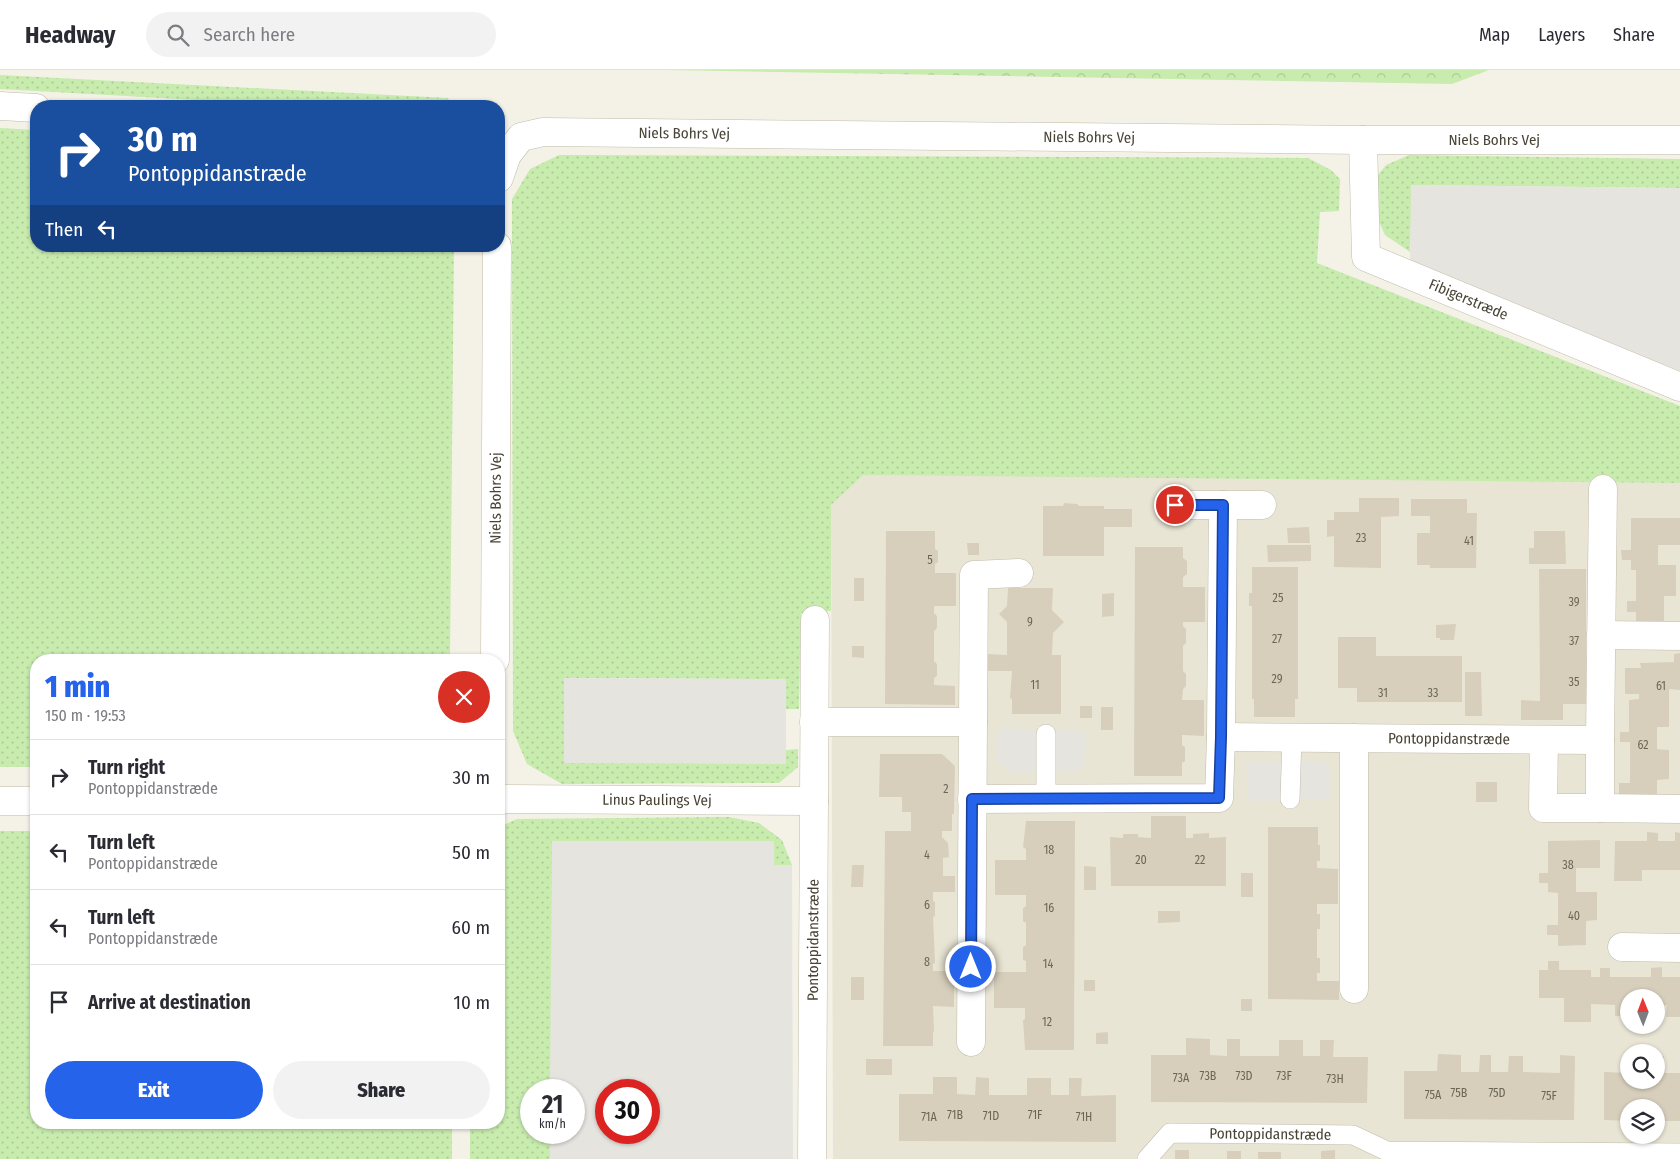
<!DOCTYPE html>
<meta charset="utf-8">
<style>
body{margin:0;font-family:"Fira Sans Condensed",sans-serif;background:#f2f2f3;color:#2b2b33;height:100vh;display:flex;flex-direction:column;font-size:19px;white-space:nowrap}
*{box-sizing:border-box;margin:0}
p{font-size:16px;color:#7c7c81}
.icon{flex:none;width:28px;height:28px;fill:none;stroke:currentColor;stroke-width:2;stroke-linecap:round;stroke-linejoin:round}
.map{position:relative;flex:1;overflow:hidden}
.panel{position:absolute;left:30px;top:584px;width:475px;height:475px;display:flex;flex-direction:column;background:#fff;border-radius:20px;box-shadow:0 1px 4px #0004}
.panel>*{flex:none}
.guide{position:absolute;left:30px;top:30px;width:475px;height:152px;border-radius:20px;box-shadow:0 1px 4px #0004;background:#1a4fa0;color:#fff;overflow:hidden}
.needle{width:32px;rotate:359deg}
.controls{position:absolute;left:1620px;top:919px;display:grid;gap:10px}
.controls a{display:grid;place-items:center;width:45px;height:45px;border-radius:50%;background:#fff;box-shadow:0 1px 4px #0004;font-size:25px}
.speed{position:absolute;left:520px;top:1009px;display:flex;gap:10px;font-size:25px;font-weight:700;text-align:center}
.speed>*{display:grid;place-content:center;width:65px;height:65px;border-radius:50%;background:#fff;box-shadow:0 1px 4px #0004;line-height:1}
.speed small{font-size:12px;font-weight:400}
.speed .limit{border:8px solid #d22;background:#fff;color:#111}
.pin{position:absolute;display:grid;place-items:center;width:42px;height:42px;color:#fff;margin:-21px;border:2px solid #fff;border-radius:50%;box-shadow:0 1px 5px #0007}
.me{position:absolute;width:55px;margin:-28px;rotate:0deg;stroke-linejoin:round;filter:drop-shadow(0 0 4px #0008)}
.turn{display:flex;align-items:center;gap:18px;height:105px;padding:0 15px;font-size:22px}
.turn .icon{width:65px;height:65px;stroke-width:2.5}
.turn b{display:block;font-size:35px;line-height:42px}
.then{display:flex;align-items:center;height:48px;padding:0 15px;background:#0003;gap:10px;font-size:19px}
.round{display:grid;place-items:center;flex:none;width:52px;height:52px;border-radius:26px;background:#f2f2f3}
.summary{display:flex;align-items:center;justify-content:space-between;height:85px;padding:0 15px}
h1{font-size:30px;font-weight:800;line-height:38px;color:#2563eb}
.cta{display:flex;gap:10px;margin-top:auto;padding:10px 15px}
.cta a{flex:1;height:58px;border-radius:30px;background:#2563eb;color:#fff;font-size:20px;font-weight:800;line-height:58px;text-align:center}
.cta a+a{background:#f2f2f3;color:#2b2b33}
ul{padding:0;list-style:none}
li{display:flex;align-items:center;gap:15px;height:75px;padding:0 15px;border-top:1px solid #e1e1e2}
li div{flex:1}
li b{display:block;font-size:19px}
li em{font-style:normal}
header{display:flex;align-items:center;gap:30px;box-sizing:border-box;height:70px;padding:0 25px;background:#fff;border-bottom:1px solid #e1e1e2}
header strong{font-size:24px}
nav{display:flex;gap:28px;margin-inline-start:auto;font-size:18px}
.search{width:350px;height:45px;background:#f2f2f3;display:flex;align-items:center;gap:12px;box-sizing:border-box;padding:0 18px;border-radius:28px;color:#7c7c81;font-size:19px}
.map>svg:first-child{display:block}
.residential{fill:#e9e5d5;fill-rule:evenodd}
.grass{fill:url(#grass-dots)}
.forest{fill:url(#forest-crowns)}
.parking{fill:#e5e4df;fill-rule:evenodd}
.building{fill:#d7cfbc}
.lines{fill:none;stroke-linecap:round;stroke-linejoin:round}
.service-casing{stroke:#c1bba9;stroke-width:20}
.minor-casing{stroke:#c1bba9;stroke-width:29}
.tertiary-casing{stroke:#c1bba9;stroke-width:29}
.service{stroke:#fff;stroke-width:19}
.minor{stroke:#fff;stroke-width:28}
.tertiary{stroke:#fff;stroke-width:28}
.route-casing{stroke:#184099;stroke-width:12}
.route{stroke:#2563eb;stroke-width:9}
.labels{text-anchor:middle;stroke-width:5;stroke-linejoin:round;paint-order:stroke}
.number-label{font-size:12px;fill:#6c6657}
.street-label{font-size:15px;fill:#484335;stroke:#fff}
</style>
<header>
<strong>Headway</strong>
<div class="search"><svg class="icon" aria-label="search" viewBox="0 0 24 24"><circle cx="10" cy="10" r="6"/><path d="M15 15l6 6"/></svg>Search here</div>
<nav><a>Map</a><a>Layers</a><a>Share</a></nav>
</header>
<div class="map">
<svg width="1680" height="1089" viewBox="0 0 1680 1089">
<defs>
<pattern id="grass-dots" width="8" height="8" patternUnits="userSpaceOnUse" patternTransform="scale(1.25)"><rect width="8" height="8" fill="#c8ebae"/><path d="M2 2h.1M6 6h.1" fill="none" stroke="#adcb96" stroke-width="1.8" stroke-linecap="round"/></pattern>
<pattern id="forest-crowns" width="20" height="18" patternUnits="userSpaceOnUse" patternTransform="scale(1.25)"><rect width="20" height="18" fill="#c8ebae"/><path d="M2 6a3 3 0 1 1 6 0M12 15a3 3 0 1 1 6 0" fill="none" stroke="#adcb96"/></pattern>
</defs>
<rect width="100%" height="100%" fill="#f4f2e7"/>
<!-- residential -->
<path class="residential" d="M863 405 1680 410V1089H833L831 434ZM1629 928H1656V955H1629ZM1629 982H1656V1010H1629ZM1629 1038H1656V1065H1629Z"/>
<!-- grass -->
<g class="grass">
<path d="M0 5 448 28 452 36H308L0 19Z"/>
<path d="M0 58 36 60V176H454L450 590H36V697H0Z"/>
<path d="M559 85 1308 88 1331 100 1340 109 1339 141 1320 142 1317 193 1680 336V413L863 405 831 435V541L801 543 799 639H786V609L564 608 786 693V680L798 679V697L779 713 562 714 527 694 513 661 512 129 530 99Z"/>
<path d="M1409 85 1680 89V118L1412 115 1410 182 1385 165 1374 140V110L1386 95Z"/>
<path d="M729 747 759 753 782 770 792 795H774V772L550 1020H531V1062L550 1063V1089H470V1053L499 1052V757L517 749Z"/>
<path d="M0 761H36V1052L452 1053V1089H0Z"/>
</g>
<!-- forest -->
<path class="forest" d="M666 0H1489L1452 14Z"/>
<!-- parking -->
<g class="parking">
<path d="M1411 115 1680 118V301L1410 196Z"/>
<path d="M564 608 786 609V694L564 693Z"/>
<path d="M999 658 1086 661 1084 700 1013 703 996 690Z"/>
<path d="M1246 691H1322L1330 697 1329 729 1249 731Z"/>
<path d="M552 771H774V795H792L793 1089H550V1063L574 1062V1020H550ZM606 1020H649V1062H606Z"/>
</g>
<!-- building -->
<g class="building">
<path d="M1359 428H1399V446L1381 447V498L1334 497V466L1327 467V450H1334V442H1359Z"/>
<path d="M1411 429H1467V443H1477L1476 498H1430V495H1417V463H1430V446H1411Z"/>
<path d="M1064 433 1077 434 1079 436H1104V439H1132V457H1104V486H1043V436H1063Z"/>
<path d="M1631 448H1680V475H1658V495H1676V526H1664V551H1636V542H1627V531H1636V500H1631V490H1622L1621 480H1631Z"/>
<path d="M1309 457 1310 473H1288L1287 458Z"/>
<path d="M886 461H935V479L938 481V492L935 494V503H956V536H934V543L937 546V558L934 561V591L937 594V606L934 608V615L955 616V635L885 634Z"/>
<path d="M1534 461H1565L1566 494H1529V478H1534Z"/>
<path d="M967 473H979V485H968Z"/>
<path d="M1267 475H1311V491L1268 492Z"/>
<path d="M1135 477H1183V488L1187 491V504L1183 507V517H1205V552H1183V556L1186 559V573L1183 576V601L1186 604V616L1183 619 1182 630H1204V666L1182 665V675L1185 677V691L1182 693V706H1134Z"/>
<path d="M1252 497H1298V629H1295V647H1254V629H1252V536H1249V523H1252Z"/>
<path d="M1539 499H1586V634H1563V650H1521V630L1540 631Z"/>
<rect x="854" y="508" width="10" height="23"/>
<path d="M1008 518H1053L1052 540 1064 552 1053 563 1052 585H1061V644H1012V629L1010 628 1012 601H987V584L1007 585V552L999 544 1007 536Z"/>
<path d="M1114 523V546L1102 547V524Z"/>
<path d="M1456 554 1454 570H1440V568H1436V555Z"/>
<path d="M1338 567H1376V586H1462V632H1357V618H1338Z"/>
<path d="M852 576H864V588L852 587Z"/>
<path d="M1680 583V620L1669 619V657H1657V679L1669 680V709L1657 710V734H1630V724H1619V713H1630V672H1620V662H1629V630L1639 629V624H1625V598H1641L1640 593 1674 592V584Z"/>
<path d="M1465 602H1481L1482 646H1465Z"/>
<rect x="1080" y="636" width="12" height="12"/>
<rect x="1101" y="637" width="12" height="23"/>
<path d="M880 684H942L955 696 954 744H952V761H942V767L948 773 949 787 943 788V806H955V822H933V831L935 832V846L933 847 935 893 933 894V901H954V937L933 936 934 962 933 963V976H883L885 761H911V742H902V727H879Z"/>
<rect x="1476" y="712" width="21" height="20"/>
<path d="M1151 746H1186V768H1193V764L1209 763V768L1226 767V816H1111L1110 767 1123 768V764H1138V767L1151 768Z"/>
<path d="M1026 751H1075L1074 980H1025L1023 950 1025 949V938H994V902H1026V891L1023 890V877L1026 875V853L1023 851V838L1026 836V825H995V790H1026V779L1023 777Z"/>
<path d="M1268 757H1318V775H1320V791H1317V798L1338 799V834H1317V844H1320V859H1317V888H1320V903H1317V911H1339V930L1268 929Z"/>
<path d="M1647 762 1658 763V771H1675V762L1680 763V800H1642V811H1614L1615 771H1647Z"/>
<path d="M1600 770V798H1576V822H1597V850L1586 851V875L1558 876V865H1547V855H1558V823L1548 822V813H1539V803H1548V771Z"/>
<path d="M852 795H864L863 817H851Z"/>
<path d="M1084 796 1096 797V820H1084Z"/>
<rect x="1241" y="803" width="12" height="24"/>
<path d="M1158 841H1180V852L1158 853Z"/>
<path d="M1548 891H1559V900H1591V907H1600V898H1610V907H1651V898L1662 897V907H1680V947H1666L1667 935 1656 936V928H1629V946H1615V935L1591 934V952H1564V928H1539V900H1548Z"/>
<rect x="851" y="907" width="13" height="23"/>
<rect x="1084" y="910" width="11" height="11"/>
<rect x="1241" y="929" width="11" height="12"/>
<path d="M1108 962V974H1096V963Z"/>
<path d="M1186 968 1210 969V985L1227 986V969H1240V986H1279V970H1303V986H1320V970H1334L1333 987H1368L1367 1033 1151 1032V985H1186Z"/>
<path d="M1438 984 1461 985V1002H1479L1480 985H1491V1002H1508L1509 986H1523V1002L1560 1003V985L1575 986 1574 1050 1404 1049V1001H1437Z"/>
<path d="M1656 986H1664L1663 1003H1680V1051H1656V1038H1629V1051L1604 1050V1002L1629 1003V1010H1656Z"/>
<rect x="866" y="989" width="26" height="16"/>
<path d="M933 1007H957V1024L975 1025 976 1007 989 1008V1025H1027V1008H1051V1025H1069V1008H1082L1081 1026 1116 1025V1072L899 1071V1024H933Z"/>
<rect x="1175" y="1080" width="14" height="9"/>
<path d="M1335 1080V1089H1321V1081Z"/>
<rect x="1227" y="1081" width="14" height="8"/>
<rect x="1258" y="1082" width="23" height="7"/>
</g>
<g class="lines">
<defs>
<g id="service">
<path d="M1046 664V729"/>
<path d="M1290 729 1292 667"/>
<path id="s1" d="M1147 1089 1170 1063 1353 1065 1387 1081 1680 1083"/>
</g>
<g id="minor">
<path d="M0 36 36 38"/>
<path id="s2" d="M1363 70 1366 187 1680 317"/>
<path id="s3" d="M499 108 507 85 521 67 543 62 1363 70H1680"/>
<path d="M1175 435H1262"/>
<path d="M1601 565 1680 566"/>
<path id="s4" d="M495 590 497 176"/>
<path d="M814 652H973L971 972"/>
<path d="M973 652 974 505 1019 503"/>
<path id="s5" d="M1221 667 1600 670 1603 419"/>
<path d="M1544 670 1543 738H1600V670"/>
<path id="s6" d="M499 729 814 731"/>
<path d="M972 729 1219 728 1221 667 1223 435"/>
<path d="M1600 738 1680 739"/>
<path d="M1622 877 1680 878"/>
<path d="M1354 919V668"/>
<path id="s7" d="M812 1089 815 550"/>
</g>
<path id="tertiary" d="M0 731H36"/>
</defs>
<!-- service casing -->
<use href="#service" class="service-casing"/>
<!-- minor casing -->
<use href="#minor" class="minor-casing"/>
<!-- tertiary casing -->
<use href="#tertiary" class="tertiary-casing"/>
<!-- service -->
<use href="#service" class="service"/>
<!-- minor -->
<use href="#minor" class="minor"/>
<!-- tertiary -->
<use href="#tertiary" class="tertiary"/>
</g>
<g class="lines">
<defs>
<path id="route" d="M971 897 972 729 1219 728 1221 667 1223 435H1175"/>
</defs>
<!-- route casing -->
<use href="#route" class="route-casing"/>
<!-- route -->
<use href="#route" class="route"/>
</g>
<g class="labels">
<!-- number labels -->
<g class="number-label">
<text x="1361" y="472">23</text>
<text x="1469" y="475">41</text>
<text x="930" y="494">5</text>
<text x="1278" y="532">25</text>
<text x="1574" y="536">39</text>
<text x="1030" y="556">9</text>
<text x="1277" y="573">27</text>
<text x="1574" y="575">37</text>
<text x="1277" y="613">29</text>
<text x="1574" y="616">35</text>
<text x="1035" y="619">11</text>
<text x="1661" y="620">61</text>
<text x="1383" y="627">31</text>
<text x="1433" y="627">33</text>
<text x="1643" y="679">62</text>
<text x="946" y="723">2</text>
<text x="1049" y="784">18</text>
<text x="927" y="789">4</text>
<text x="1141" y="794">20</text>
<text x="1200" y="794">22</text>
<text x="1568" y="799">38</text>
<text x="927" y="839">6</text>
<text x="1049" y="842">16</text>
<text x="1574" y="850">40</text>
<text x="927" y="896">8</text>
<text x="1048" y="898">14</text>
<text x="1047" y="956">12</text>
<text x="1208" y="1010">73B</text>
<text x="1244" y="1010">73D</text>
<text x="1284" y="1010">73F</text>
<text x="1181" y="1012">73A</text>
<text x="1335" y="1013">73H</text>
<text x="1459" y="1027">75B</text>
<text x="1497" y="1027">75D</text>
<text x="1433" y="1029">75A</text>
<text x="1549" y="1030">75F</text>
<text x="955" y="1049">71B</text>
<text x="1035" y="1049">71F</text>
<text x="991" y="1050">71D</text>
<text x="929" y="1051">71A</text>
<text x="1084" y="1051">71H</text>
</g>
<!-- street labels -->
<g class="street-label">
<text dy="5" stroke="none"><textPath href="#s3" startOffset="211">Niels Bohrs Vej</textPath></text>
<text dy="5" stroke="none"><textPath href="#s3" startOffset="616">Niels Bohrs Vej</textPath></text>
<text dy="5" stroke="none"><textPath href="#s3" startOffset="1021">Niels Bohrs Vej</textPath></text>
<text dy="5" stroke="none"><textPath href="#s2" startOffset="228">Fibigerstræde</textPath></text>
<text dy="5" stroke="none"><textPath href="#s4" startOffset="162">Niels Bohrs Vej</textPath></text>
<text dy="5" stroke="none"><textPath href="#s5" startOffset="228">Pontoppidanstræde</textPath></text>
<text dy="5" stroke="none"><textPath href="#s6" startOffset="158">Linus Paulings Vej</textPath></text>
<text dy="5" stroke="none"><textPath href="#s7" startOffset="219">Pontoppidanstræde</textPath></text>
<text dy="5" stroke="none"><textPath href="#s1" startOffset="135">Pontoppidanstræde</textPath></text>
</g>
</g>
</svg>
<div class="controls">
<a><svg class="needle" viewBox="-14 -14 28 28"><path d="M0-13l5 13h-10z" fill="#e53935"/><path d="M0 13l5-13h-10z" fill="#7c7c81"/></svg></a>
<a><svg class="icon" aria-label="search" viewBox="0 0 24 24"><circle cx="10" cy="10" r="6"/><path d="M15 15l6 6"/></svg></a>
<a><svg class="icon" aria-label="layers" viewBox="0 0 24 24"><path d="M12 4l9 5-9 5-9-5zM3 14l9 5 9-5"/></svg></a>
</div>
<div class="speed"><div>21<small>km/h</small></div><div class="limit">30</div></div>
<div class="pin" style="left:1175px;top:435px;background:#d93025"><svg class="icon" aria-label="arrive" viewBox="0 0 24 24"><path d="M6 21V4h12l-3 4 3 4H6"/></svg></div>
<svg class="me" style="left:971px;top:897px" viewBox="-20 -20 40 40"><circle r="17" fill="#2563eb" stroke="#fff" stroke-width="3"/><path d="M0-11L8 9 0 5-8 9z" fill="#fff"/></svg>
<div class="guide">
<div class="turn"><svg class="icon" aria-label="right" viewBox="0 0 24 24"><path d="M7 20v-9h11M14 6l5 5-5 5"/></svg><div><b>30 m</b>Pontoppidanstræde</div></div>
<div class="then">Then<svg class="icon" aria-label="left" viewBox="0 0 24 24"><path d="M17 20v-9H6M10 6l-5 5 5 5"/></svg></div>
</div>
<section class="panel">
<div class="summary"><div><h1>1 min</h1><p>150 m · 19:53</p></div><a class="round" style="background:#d93025;color:#fff"><svg class="icon" aria-label="close" viewBox="0 0 24 24"><path d="M6 6l12 12M18 6L6 18"/></svg></a></div>
<ul>
<li><svg class="icon" aria-label="right" viewBox="0 0 24 24"><path d="M7 20v-9h11M14 6l5 5-5 5"/></svg><div><b>Turn right</b><p>Pontoppidanstræde</p></div><em>30 m</em></li>
<li><svg class="icon" aria-label="left" viewBox="0 0 24 24"><path d="M17 20v-9H6M10 6l-5 5 5 5"/></svg><div><b>Turn left</b><p>Pontoppidanstræde</p></div><em>50 m</em></li>
<li><svg class="icon" aria-label="left" viewBox="0 0 24 24"><path d="M17 20v-9H6M10 6l-5 5 5 5"/></svg><div><b>Turn left</b><p>Pontoppidanstræde</p></div><em>60 m</em></li>
<li><svg class="icon" aria-label="arrive" viewBox="0 0 24 24"><path d="M6 21V4h12l-3 4 3 4H6"/></svg><div><b>Arrive at destination</b></div><em>10 m</em></li>
</ul>
<div class="cta"><a>Exit</a><a>Share</a></div>
</section>
</div>
